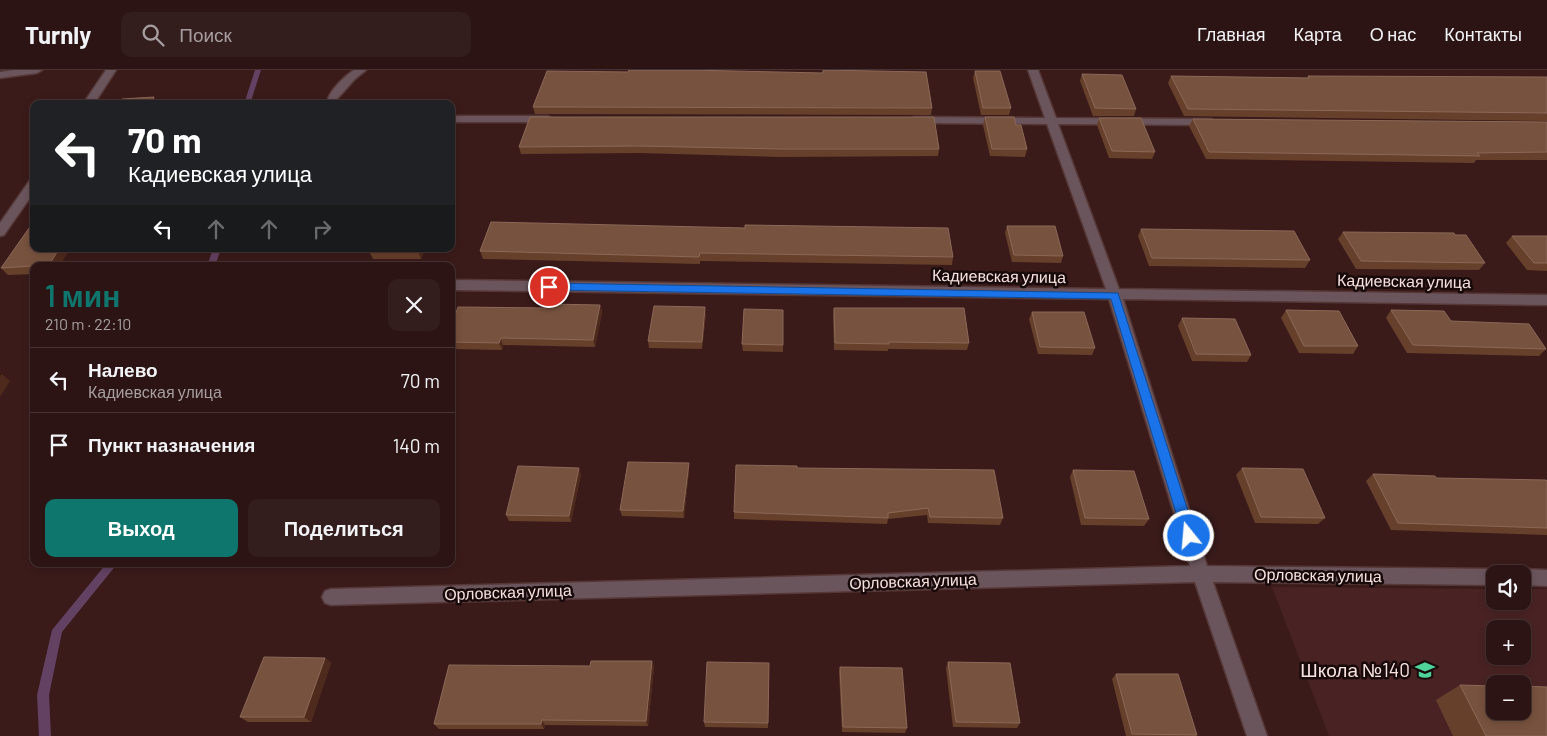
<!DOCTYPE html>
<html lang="ru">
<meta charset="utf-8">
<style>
body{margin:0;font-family:Barlow,sans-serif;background:#341d1d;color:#f1f3f6;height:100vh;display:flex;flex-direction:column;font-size:19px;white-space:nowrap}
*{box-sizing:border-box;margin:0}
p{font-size:16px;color:#a69ea0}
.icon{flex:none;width:28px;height:28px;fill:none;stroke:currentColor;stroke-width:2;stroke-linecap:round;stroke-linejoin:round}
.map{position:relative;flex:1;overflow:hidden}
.details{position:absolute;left:30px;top:192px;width:425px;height:305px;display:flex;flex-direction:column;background:#2c1414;border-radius:10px;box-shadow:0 2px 8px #0003,0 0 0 1px #483334}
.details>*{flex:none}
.guide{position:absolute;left:30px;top:30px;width:425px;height:152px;border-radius:10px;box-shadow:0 2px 8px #0003,0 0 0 1px #483334;background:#202124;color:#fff;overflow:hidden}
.buttons{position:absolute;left:1486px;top:495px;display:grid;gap:10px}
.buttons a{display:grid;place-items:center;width:45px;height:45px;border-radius:10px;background:#2c1414;box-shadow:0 2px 8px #0003,0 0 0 1px #483334;font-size:25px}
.pin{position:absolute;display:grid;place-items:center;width:42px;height:42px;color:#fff;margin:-21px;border:2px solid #fff;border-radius:50%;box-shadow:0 1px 5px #0007}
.me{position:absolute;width:55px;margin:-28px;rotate:343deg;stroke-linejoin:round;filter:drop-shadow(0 0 4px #0008)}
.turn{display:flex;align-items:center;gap:18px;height:105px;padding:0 15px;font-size:22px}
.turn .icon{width:65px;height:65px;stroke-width:2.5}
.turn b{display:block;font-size:35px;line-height:42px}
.lanes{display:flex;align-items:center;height:48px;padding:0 15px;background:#0003;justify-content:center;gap:25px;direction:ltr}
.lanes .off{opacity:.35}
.round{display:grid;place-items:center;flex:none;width:52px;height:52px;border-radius:10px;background:#341d1d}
.headline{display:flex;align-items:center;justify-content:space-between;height:85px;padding:0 15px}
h1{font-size:30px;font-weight:600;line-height:38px;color:#0f766e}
.button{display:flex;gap:10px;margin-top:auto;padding:10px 15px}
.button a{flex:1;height:58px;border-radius:10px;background:#0f766e;color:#fff;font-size:20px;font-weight:600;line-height:58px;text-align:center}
.button a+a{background:#341d1d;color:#f1f3f6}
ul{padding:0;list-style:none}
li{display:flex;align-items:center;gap:15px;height:65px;padding:0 15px;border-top:1px solid #483334}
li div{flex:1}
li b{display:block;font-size:19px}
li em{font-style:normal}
header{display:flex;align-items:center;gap:30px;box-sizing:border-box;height:70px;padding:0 25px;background:#2c1414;border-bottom:1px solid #483334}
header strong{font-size:24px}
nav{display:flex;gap:28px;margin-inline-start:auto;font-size:18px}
.search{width:350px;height:45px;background:#341d1d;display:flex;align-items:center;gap:12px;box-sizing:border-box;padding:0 18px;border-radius:10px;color:#a69ea0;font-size:19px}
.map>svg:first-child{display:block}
.built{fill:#492323;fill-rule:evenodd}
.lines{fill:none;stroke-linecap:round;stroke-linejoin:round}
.stream{fill:#634162;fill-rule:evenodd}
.minor-casing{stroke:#553736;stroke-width:3}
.minor{fill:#6b555d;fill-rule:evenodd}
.wall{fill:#67402b}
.shaded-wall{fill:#4e2a1c}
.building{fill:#77523e;stroke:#8b6858}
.route{fill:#1a73e8;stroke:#114b97}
.labels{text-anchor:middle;stroke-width:5;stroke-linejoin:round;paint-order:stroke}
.street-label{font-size:16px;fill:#f8e2e0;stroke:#180a0a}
.near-poi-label{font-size:19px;fill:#f8e2e0;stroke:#180a0a;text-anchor:end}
</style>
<header>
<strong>Turnly</strong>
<div class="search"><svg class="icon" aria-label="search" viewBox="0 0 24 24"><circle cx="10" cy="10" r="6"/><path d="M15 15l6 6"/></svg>Поиск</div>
<nav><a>Главная</a><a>Карта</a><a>О нас</a><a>Контакты</a></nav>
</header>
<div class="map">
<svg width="1547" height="666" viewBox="0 0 1547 666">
<rect width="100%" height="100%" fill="#3a1b1a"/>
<!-- built -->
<path class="built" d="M1272 517 1495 519V531H1522L1523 519H1547V666H1329ZM1495 559H1522V586H1495ZM1495 614H1522V641H1495Z"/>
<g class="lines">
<!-- stream -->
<g class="stream">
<path d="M255 0H261L250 34H244Z"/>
<path d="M213 179H221L215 196H207Z"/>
<path d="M106 494H117L62 562 49 625 51 666H39L37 625 52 560Z"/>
</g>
<defs>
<g id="minor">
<path d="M14 0H42L37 3 0 8V2Z"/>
<path d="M106 0H116L94 34H83Z"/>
<path d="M354 0H366L355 9 337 29V34H327C327 22 345 6 354 0Z"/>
<path d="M1028 0H1038L1056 48 1211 49 1216 52 1211 55 1058 54 1119 219 1547 225V235L1123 229 1207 496 1495 499 1502 504H1495V515L1213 512 1267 666H1247L1195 512 331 535 325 533 322 527 325 521 331 519 1190 496 1109 229 451 220V210L1106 219 1047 54 914 53 909 50 914 47 1045 48Z"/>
<path d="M451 46H548L553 49 548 52H451Z"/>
<path d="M34 109V122L4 165 0 166V153L30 110Z"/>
<path d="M1522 499 1547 500V516L1522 515V504H1515Z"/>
</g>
</defs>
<!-- minor casing -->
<use href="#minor" class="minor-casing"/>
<!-- minor -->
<use href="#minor" class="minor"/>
</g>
<!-- wall -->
<g class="wall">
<path d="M975 1 1011 38 1009 45H981L973 8Z"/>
<path d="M1082 4 1136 39 1134 46H1093L1080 11Z"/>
<path d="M1171 6 1307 8 1308 6 1547 7V51L1184 46 1168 13Z"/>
<path d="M533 37 932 38 931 45 535 44Z"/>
<path d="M530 47 939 79 938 86 780 87 639 83 521 84 519 77Z"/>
<path d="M985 47 1016 55 1027 79 1025 87 990 86 983 55Z"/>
<path d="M1099 48 1155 82 1152 89 1109 88 1097 55Z"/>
<path d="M1193 49 1547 52V90H1476L1474 93 1206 89 1189 56Z"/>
<path d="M491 152 953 187 952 195 700 191V194L483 189 480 181Z"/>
<path d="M1007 156 1063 186 1061 193 1012 192 1005 163Z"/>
<path d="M1141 159 1310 190 1305 198 1149 196 1138 166Z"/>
<path d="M1343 162 1455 165 1485 193 1479 200 1356 199 1338 169Z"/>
<path d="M1512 166H1547V201L1527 200 1506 173Z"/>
<path d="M70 179 59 196H34V204L8 205 1 198Z"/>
<path d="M425 179 421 189H373L369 181Z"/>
<path d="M600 235 602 242 595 277 503 275 502 280 451 279V256L547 238Z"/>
<path d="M834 238 969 273 967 280 888 279V281L834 280 833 245Z"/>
<path d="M783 240V282L743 281 742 274Z"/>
<path d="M1286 240 1358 276 1353 284 1299 283 1281 248Z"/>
<path d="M1391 240 1451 251 1546 279 1539 286 1407 283 1386 248Z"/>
<path d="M1032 242 1095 278 1092 285 1038 284 1029 249Z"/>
<path d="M706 244 702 279 649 278 648 271Z"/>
<path d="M1182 248 1251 285 1247 292 1192 291 1178 256Z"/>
<path d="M689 393V400L684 448 622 446 620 440Z"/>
<path d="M797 398 1003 448 1000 455 928 453 927 445 888 449 887 454 734 449V442Z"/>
<path d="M1242 398 1325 448 1318 454 1255 453 1236 405Z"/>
<path d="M1073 400 1149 449 1144 456 1081 455 1070 407Z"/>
<path d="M581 404 571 452 509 451 506 445Z"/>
<path d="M1373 404 1436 408 1547 411V465L1391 460 1366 411Z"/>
<path d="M325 588 331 593 311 652H248L240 647Z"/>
<path d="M652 591 654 597 648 656 545 655 544 659H439L434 654 590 596Z"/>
<path d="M948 592 1020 653 1017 658 953 657 946 598Z"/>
<path d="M769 593 768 658 705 657 704 652Z"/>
<path d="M840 597 907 658 905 663 842 662 839 602Z"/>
<path d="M1116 604 1197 665 1196 666H1126L1112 609Z"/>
<path d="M1460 615 1547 666H1453L1436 630Z"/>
</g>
<!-- shaded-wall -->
<g class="shaded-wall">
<path d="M154 27 158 34H150Z"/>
<path d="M59 179H70L59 196H50L49 195Z"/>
<path d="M419 179H425L421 189 418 182Z"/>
<path d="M600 235 602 242 595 277 593 270Z"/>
<path d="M705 237 706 244 702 279V272Z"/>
<path d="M501 268 503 275 502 280 499 273Z"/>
<path d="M2 304 10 311 0 327V306Z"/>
<path d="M689 393V400L684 448 683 441Z"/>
<path d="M579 398 581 404 571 452 569 446Z"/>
<path d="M325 588 331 593 311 652 304 647Z"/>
<path d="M652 591 654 597 648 656 646 651Z"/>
<path d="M542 650 545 655 544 659 541 654Z"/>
</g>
<!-- building -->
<g class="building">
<path d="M629 0H689L823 3V0L926 2 932 38 533 37 547 1 628 2Z"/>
<path d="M975 1H1000L1011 38H983Z"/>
<path d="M1082 4 1122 5 1136 39 1095 38Z"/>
<path d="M1171 6 1309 8 1308 6 1547 7V43L1188 39Z"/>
<path d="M154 27 150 34H119L122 29Z"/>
<path d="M530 47H934L939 79H780L638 76 519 77Z"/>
<path d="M985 47H1014L1016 55H1021L1027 79H992Z"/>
<path d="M1099 48H1141L1155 82 1112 81Z"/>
<path d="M1193 49 1547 52V82L1477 83 1480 86 1209 82Z"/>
<path d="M34 151V179H59L49 195 1 198Z"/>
<path d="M491 152 745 158V155L948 158 953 187 700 183 699 187 480 181Z"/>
<path d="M1007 156H1055L1063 186 1014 185Z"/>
<path d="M1141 159 1294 161 1310 190 1152 188Z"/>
<path d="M1343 162 1454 163 1455 165H1466L1485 193 1361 191Z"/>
<path d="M1512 166H1547V193H1534Z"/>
<path d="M370 179H419L418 182 369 181Z"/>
<path d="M548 234 600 235 593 270 501 268 499 273 451 272V256L458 237 547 238Z"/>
<path d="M654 236 705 237 702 272 648 271Z"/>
<path d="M834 238H964L969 273 889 272V274L835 273Z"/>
<path d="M744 239 783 240V275L742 274Z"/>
<path d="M1286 240 1339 241 1358 276H1304Z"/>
<path d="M1391 240 1444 241 1451 251 1529 254 1546 279 1413 275Z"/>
<path d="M1032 242H1084L1095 278 1040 277Z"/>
<path d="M1182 248 1235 249 1251 285 1196 284Z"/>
<path d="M628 392 689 393 683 441 620 440Z"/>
<path d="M736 395 797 396V398L994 400 1003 448 930 447 928 438 888 443V448L734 442Z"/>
<path d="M518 396 579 398 569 446 506 445Z"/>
<path d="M1242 398 1303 399 1325 448 1261 447Z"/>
<path d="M1073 400 1134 401 1149 449 1085 448Z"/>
<path d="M1373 404 1435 406 1436 408 1546 410 1547 411V458L1398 453Z"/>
<path d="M264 587 325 588 304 647H240Z"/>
<path d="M591 591H652L646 651 542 650 541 654H434L449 595 590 596Z"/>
<path d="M707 592 769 593 768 653 704 652Z"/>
<path d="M948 592 1010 593 1020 653 956 652Z"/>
<path d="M840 597 902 598 907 658 843 657Z"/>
<path d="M1116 604H1178L1197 665 1132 664Z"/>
<path d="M1460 615 1495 616V641H1522V616L1547 617V666H1486Z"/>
</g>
<!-- route -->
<path class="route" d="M549 213 1118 223 1196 466 1194 470 1189 472 1185 470 1183 466 1111 229 549 220 544 217Z"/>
<!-- icons -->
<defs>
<symbol id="school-bare" viewBox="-9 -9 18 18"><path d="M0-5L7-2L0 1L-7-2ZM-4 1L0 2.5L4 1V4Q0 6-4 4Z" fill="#4ed39a" stroke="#180a0a" stroke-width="2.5" paint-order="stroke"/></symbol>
</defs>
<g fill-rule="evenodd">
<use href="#school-bare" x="1411" y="586" width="28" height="28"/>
</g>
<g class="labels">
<!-- street labels -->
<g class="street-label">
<text transform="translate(999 206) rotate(1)" y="6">Кадиевская улица</text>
<text transform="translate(1404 211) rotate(1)" y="6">Кадиевская улица</text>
<text transform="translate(1318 505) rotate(1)" y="6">Орловская улица</text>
<text transform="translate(913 511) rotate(-2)" y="6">Орловская улица</text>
<text transform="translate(508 522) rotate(-2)" y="6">Орловская улица</text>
</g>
<!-- near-poi labels -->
<g class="near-poi-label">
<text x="1410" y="607">Школа №140</text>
</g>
</g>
</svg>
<div class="buttons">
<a><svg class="icon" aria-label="sound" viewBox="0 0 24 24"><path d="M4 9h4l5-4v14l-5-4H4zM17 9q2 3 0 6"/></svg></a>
<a>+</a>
<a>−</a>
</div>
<div class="pin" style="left:549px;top:217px;background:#d93025"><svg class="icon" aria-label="arrive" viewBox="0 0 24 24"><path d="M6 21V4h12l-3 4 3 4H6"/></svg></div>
<svg class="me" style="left:1189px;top:466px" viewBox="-20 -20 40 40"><circle r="17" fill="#1a73e8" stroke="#fff" stroke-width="3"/><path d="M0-11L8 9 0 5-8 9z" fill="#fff"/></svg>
<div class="guide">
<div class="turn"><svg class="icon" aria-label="left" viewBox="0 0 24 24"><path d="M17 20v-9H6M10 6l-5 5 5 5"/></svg><div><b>70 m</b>Кадиевская улица</div></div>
<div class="lanes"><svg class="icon" aria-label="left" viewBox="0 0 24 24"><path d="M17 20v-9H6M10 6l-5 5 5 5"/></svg><svg class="icon off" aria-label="ahead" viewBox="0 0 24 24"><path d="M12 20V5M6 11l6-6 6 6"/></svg><svg class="icon off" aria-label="ahead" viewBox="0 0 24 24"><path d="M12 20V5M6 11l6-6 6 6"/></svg><svg class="icon off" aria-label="right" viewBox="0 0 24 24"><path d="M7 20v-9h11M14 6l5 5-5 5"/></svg></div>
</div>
<section class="details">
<div class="headline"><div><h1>1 мин</h1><p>210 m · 22:10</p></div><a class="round"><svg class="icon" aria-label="close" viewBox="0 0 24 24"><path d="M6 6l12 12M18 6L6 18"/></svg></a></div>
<ul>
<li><svg class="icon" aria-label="left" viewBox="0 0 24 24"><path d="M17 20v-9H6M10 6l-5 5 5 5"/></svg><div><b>Налево</b><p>Кадиевская улица</p></div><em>70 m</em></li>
<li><svg class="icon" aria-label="arrive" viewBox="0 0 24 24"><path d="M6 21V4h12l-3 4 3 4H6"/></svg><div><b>Пункт назначения</b></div><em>140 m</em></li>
</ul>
<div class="button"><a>Выход</a><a>Поделиться</a></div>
</section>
</div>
